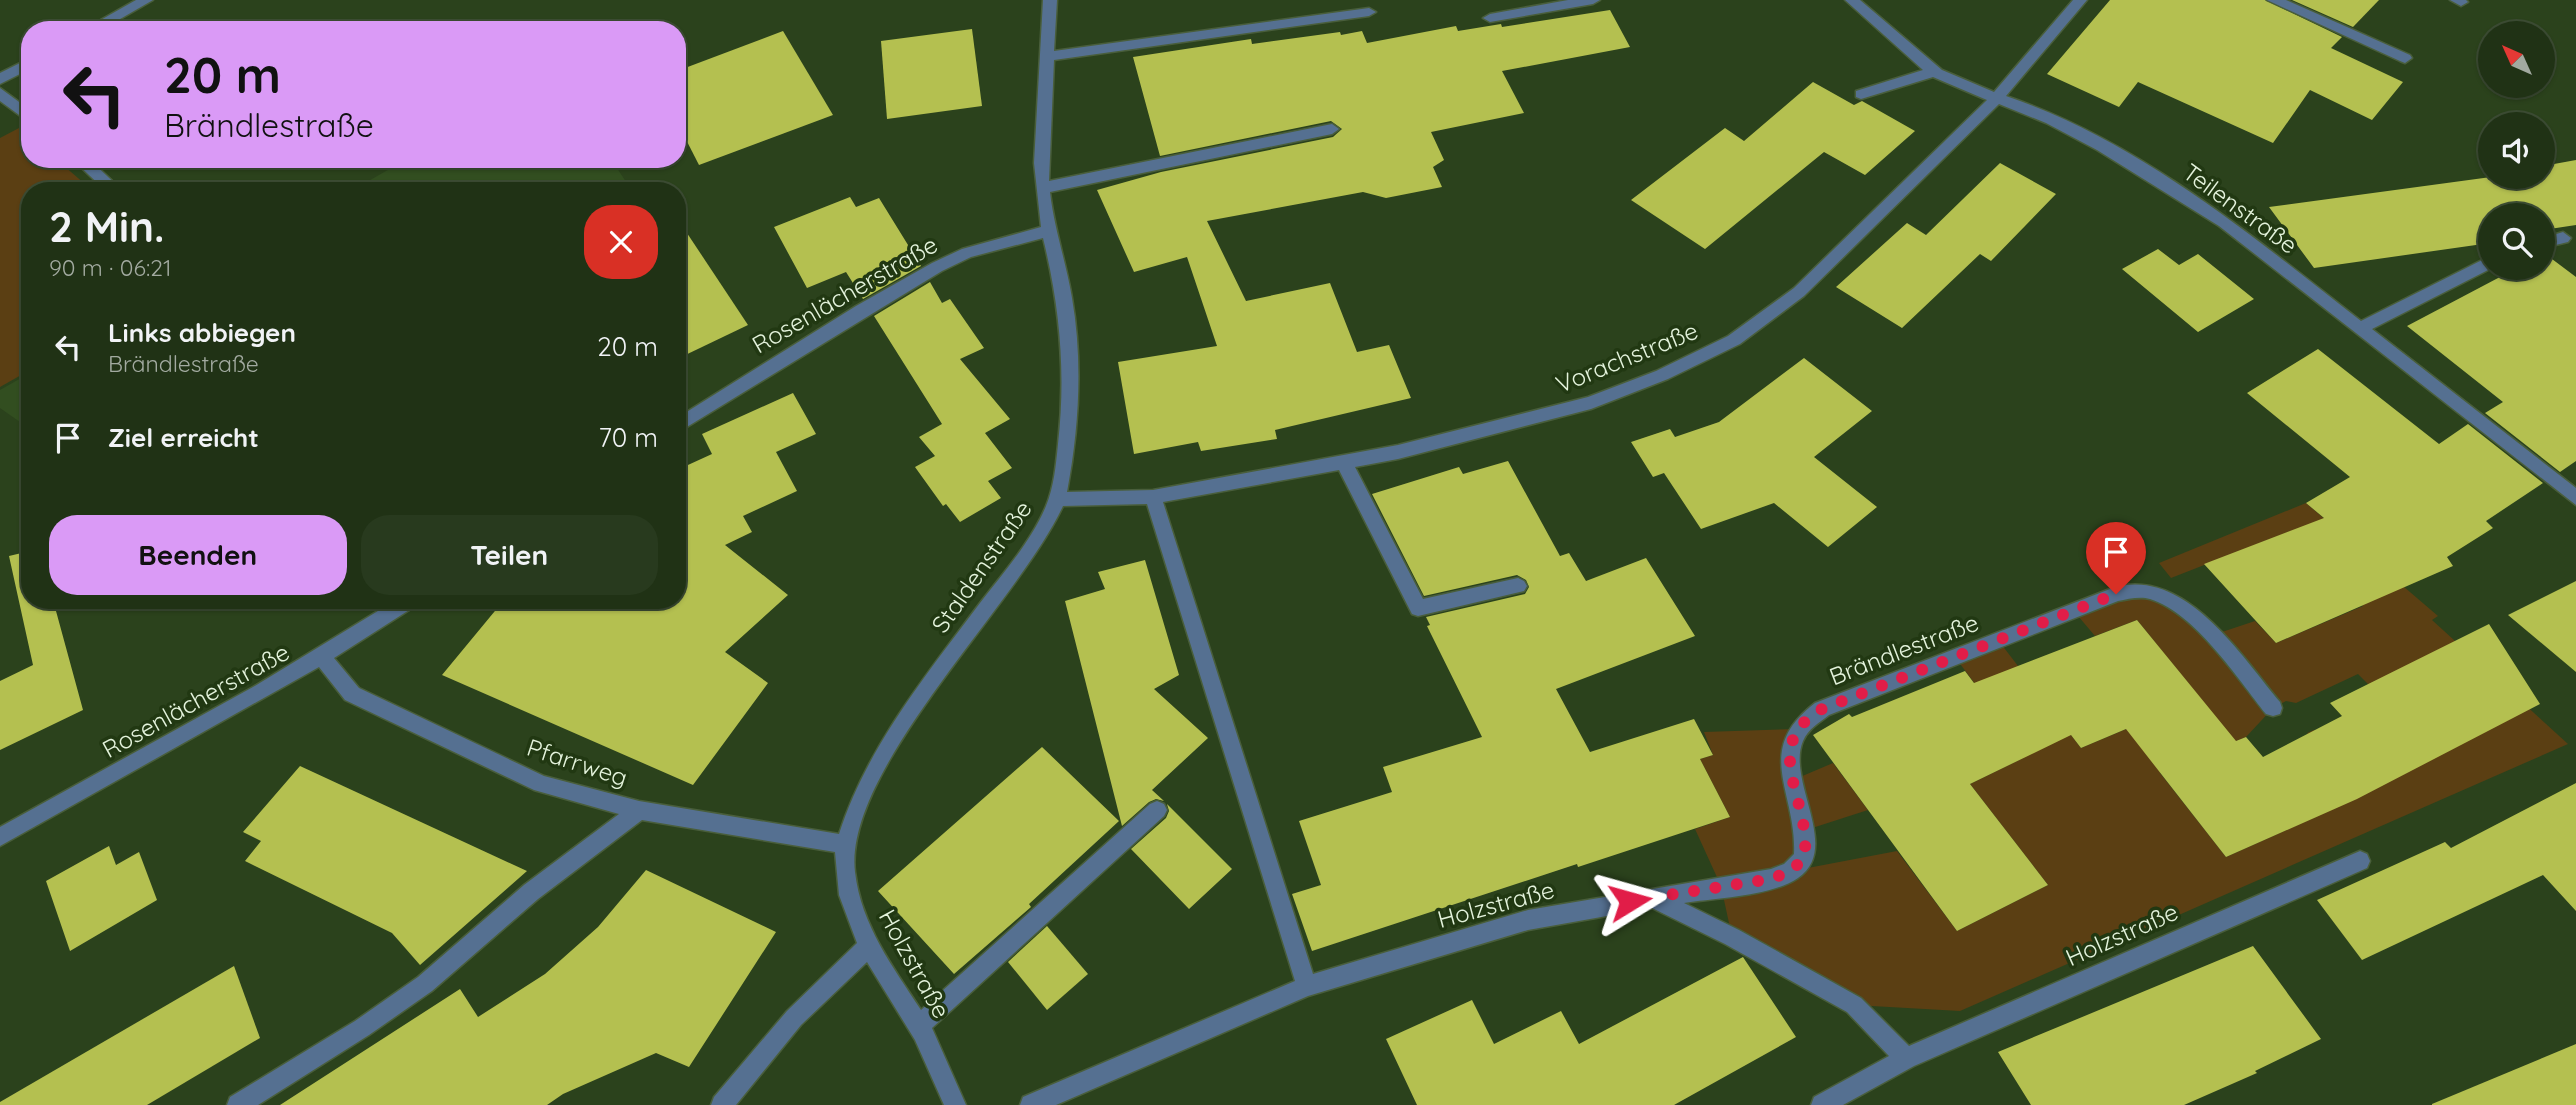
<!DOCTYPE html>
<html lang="de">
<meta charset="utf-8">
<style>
body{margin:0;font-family:Quicksand,sans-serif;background:#283a1e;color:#f1f3f6;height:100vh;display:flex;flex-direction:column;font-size:26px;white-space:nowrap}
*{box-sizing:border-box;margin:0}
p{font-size:23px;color:#a2aaa0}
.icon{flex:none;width:38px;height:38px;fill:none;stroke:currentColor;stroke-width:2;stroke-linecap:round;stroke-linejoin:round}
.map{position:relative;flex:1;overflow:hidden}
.panel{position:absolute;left:21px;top:182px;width:665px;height:427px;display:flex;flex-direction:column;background:#203215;border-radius:28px;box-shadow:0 2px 5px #0004,0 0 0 2px #3d4d34}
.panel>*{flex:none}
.hud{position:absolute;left:21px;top:21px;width:665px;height:147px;border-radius:28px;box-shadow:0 2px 5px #0004,0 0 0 2px #3d4d34;background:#da9af6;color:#111;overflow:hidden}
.needle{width:46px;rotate:315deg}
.buttons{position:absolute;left:2478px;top:21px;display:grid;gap:14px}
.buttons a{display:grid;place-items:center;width:77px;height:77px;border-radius:50%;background:#203215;box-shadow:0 2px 5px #0004,0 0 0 2px #3d4d34;font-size:35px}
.pin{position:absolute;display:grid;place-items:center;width:60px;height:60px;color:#fff;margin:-72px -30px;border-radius:50% 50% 50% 0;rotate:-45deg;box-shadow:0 0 7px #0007}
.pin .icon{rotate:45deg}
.me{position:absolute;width:77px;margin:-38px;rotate:82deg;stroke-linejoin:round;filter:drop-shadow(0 0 5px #0008)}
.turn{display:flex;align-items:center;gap:24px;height:147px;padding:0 28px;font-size:32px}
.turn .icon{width:91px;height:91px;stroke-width:2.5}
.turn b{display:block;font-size:49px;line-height:60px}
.round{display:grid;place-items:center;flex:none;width:74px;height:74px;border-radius:28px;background:#283a1e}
.headline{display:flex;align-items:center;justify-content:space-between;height:119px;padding:0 28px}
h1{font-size:42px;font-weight:700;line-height:52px}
.primary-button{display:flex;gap:14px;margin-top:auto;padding:14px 28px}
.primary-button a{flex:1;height:80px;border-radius:28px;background:#da9af6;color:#111;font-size:28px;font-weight:700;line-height:80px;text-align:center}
.primary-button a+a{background:#283a1e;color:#f1f3f6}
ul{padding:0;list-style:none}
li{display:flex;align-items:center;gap:21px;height:91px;padding:0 28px}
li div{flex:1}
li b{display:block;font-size:26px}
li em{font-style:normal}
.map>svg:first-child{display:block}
.built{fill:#324e20}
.green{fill:#5b3f13;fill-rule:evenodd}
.building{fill:#b4c050}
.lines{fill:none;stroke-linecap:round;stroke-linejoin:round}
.minor-casing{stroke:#495e3b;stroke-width:3}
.minor{fill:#557091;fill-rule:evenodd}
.route{stroke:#e11d48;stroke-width:12;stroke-dasharray:0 21.6}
.labels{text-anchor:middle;stroke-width:7;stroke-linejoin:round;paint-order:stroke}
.street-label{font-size:24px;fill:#e4f3dc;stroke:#213812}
</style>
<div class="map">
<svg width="2576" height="1105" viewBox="0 0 2576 1105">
<rect width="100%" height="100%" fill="#2b421c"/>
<!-- built -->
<g class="built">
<path d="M407 159H611L632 191H351Z"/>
<path d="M30 373V429L0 408V390Z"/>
</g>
<!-- green -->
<g class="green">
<path d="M19 128 30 137V159H56L93 191H30V370L0 387V138Z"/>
<path d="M2306 503 2438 616 2432 620 2568 744 1960 1011 1854 1005 1732 937 1721 886 1695 829 1730 817 1700 759 1713 755 1704 732 1796 729 1793 780 1833 763 1868 810 1806 830 1792 871 1897 851 1957 931 2048 885 1970 784 2023 758 1981 692 1955 657 1998 640 2081 748 2200 698 2137 620 2095 636 2073 610 2153 592 2210 636 2255 621 2276 643 2363 606 2291 531 2171 578 2159 563ZM2358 674 2368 684 2375 789 2314 730 2307 733 2352 786 2313 818 2226 857 2160 773 2246 737 2273 708 2286 701 2296 703Z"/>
</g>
<!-- building -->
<g class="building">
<path d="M2110 0H2265L2342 37 2331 48 2403 82 2372 120 2310 90 2273 143 2138 82 2119 107 2047 74Z"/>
<path d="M2292 0H2379L2353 27Z"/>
<path d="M1610 10 1630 47 1502 71 1524 113 1431 132 1444 160 1433 167 1442 187 1386 198 1363 192 1207 221 1246 301 1330 283 1357 352 1389 345 1411 398 1275 430 1277 439 1201 451 1198 442 1134 454 1118 362 1217 346 1187 257 1134 272 1097 190 1161 172 1333 137 1342 129 1331 121 1160 156 1133 57 1251 39 1252 44 1340 32 1341 35 1362 31 1367 43 1456 26 1458 31 1501 24 1502 27Z"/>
<path d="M972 29 982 106 887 119 881 41Z"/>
<path d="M783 31 833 115 699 165 677 122V71Z"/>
<path d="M1813 82 1854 105 1862 101 1915 131 1865 175 1824 152 1705 249 1631 200 1725 128 1744 141Z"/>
<path d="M2576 160V225L2543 230V215H2490V243L2314 268 2269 207 2491 177 2487 175H2490L2543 177V166Z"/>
<path d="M2000 163 2056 194 1991 261 1980 254 1902 328 1836 287 1907 223 1926 235Z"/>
<path d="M850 197 856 207 879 198 921 266 863 299 846 272 807 288 774 227Z"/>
<path d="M677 218 748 325 677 359Z"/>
<path d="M2158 249 2179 265 2198 254 2254 299 2198 332 2122 269Z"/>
<path d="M2544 253 2576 277V461L2560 472 2485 413 2503 402 2407 326 2517 268H2543Z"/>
<path d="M930 282 942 303 950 299 984 348 960 359 1010 419 985 433 1012 468 988 481 1001 498 960 522 946 504 943 506 915 467 935 456 919 437 942 424 874 316Z"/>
<path d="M2318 349 2439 444 2468 424 2543 483 2486 521 2493 528 2447 557 2453 566 2276 643 2204 564 2324 518 2306 503 2350 477 2247 393Z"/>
<path d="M1804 358 1872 411 1814 457 1877 507 1828 547 1774 503 1701 529 1664 473 1653 477 1631 442 1670 429 1675 437 1719 422Z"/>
<path d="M793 393 816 434 776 452 797 491 743 516 752 532 725 545 788 595 725 652 768 683 693 785 442 675 504 600H677V470L712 454 702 434Z"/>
<path d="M1508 461 1560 556 1569 553 1586 581 1646 558 1695 636 1556 689 1590 752 1694 719 1713 755 1700 759 1730 817 1578 867 1577 864 1312 951 1292 894 1321 885 1299 821 1392 792 1383 767 1482 737 1427 626 1430 625 1426 617 1525 594 1529 587 1526 580 1517 575 1424 596 1372 494 1459 467 1463 474Z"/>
<path d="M30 551V600H53L83 710 0 750V681L33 665 9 556Z"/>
<path d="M1145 560 1179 675 1154 689 1208 738 1152 790 1164 801 1156 799 1149 802 1122 826 1065 601 1105 589 1098 572Z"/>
<path d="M2576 581V672L2508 615Z"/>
<path d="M2137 620 2236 741 2246 737 2263 757 2342 716 2330 703 2489 624 2540 704 2357 799 2226 857 2126 729 2081 748 2071 735 1970 784 2048 885 1957 931 1813 735 1849 714 1852 717 1965 671 1974 683Z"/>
<path d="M1042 747 1119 821 1029 904 1031 907 954 974 878 891Z"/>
<path d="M300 766 527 871 420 965 392 933 245 861 261 841 243 832Z"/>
<path d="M2576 783V911L2543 875 2362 960 2317 900 2445 842 2451 848Z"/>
<path d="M1167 804 1232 869 1189 909 1131 849 1166 818 1169 811Z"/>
<path d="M109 846 116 865 139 852 157 900 70 951 46 881Z"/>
<path d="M646 870 776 932 689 1067 656 1053 563 1094 547 1105H280L460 989 478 1017 545 974 598 927Z"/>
<path d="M1047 926 1088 974 1047 1010 1008 962Z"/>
<path d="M2253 946 2321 1039 2255 1071 2257 1073 2184 1105H2031L1998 1052Z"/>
<path d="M1743 957 1796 1037 1674 1105H1417L1386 1039 1472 1000 1494 1044 1561 1011 1579 1044Z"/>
<path d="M234 966 260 1038 147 1105H0V1102Z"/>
<path d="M2576 1044V1105H2432V1104Z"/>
</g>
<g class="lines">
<defs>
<g id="minor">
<path d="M136 0H153L101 30H83Z"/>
<path d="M1043 0H1057L1054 51 1369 8 1376 12 1369 16 1054 60 1049 181 1332 124 1339 129 1332 134 1050 192C1054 228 1066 262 1072 298 1083 361 1079 429 1067 492L1153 490 1398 445 1588 397 1656 371 1728 336 1794 288 1987 100 1933 77 1861 99 1856 97V91L1923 70 1845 0H1860L1942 70 1994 92 2073 0H2087L2006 96C2139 141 2252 236 2361 321L2490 256 2492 268 2372 329 2576 488V505L2219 226 2097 150 2046 123 1999 104 1804 296 1740 344 1668 379 1591 409 1398 459 1355 467 1423 599 1518 578 1524 581 1527 586 1524 591 1418 616 1412 614 1339 470 1163 502 1313 974 1528 910 1771 869 1784 864 1794 854C1797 791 1752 751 1815 703L2110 589C2182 563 2240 654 2280 702L2282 708 2280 714 2273 716 2266 714C2238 679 2195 613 2150 599 2140 596 2128 599 2118 601L1829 715C1819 723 1808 729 1803 741 1786 781 1842 848 1798 878 1772 896 1716 898 1684 903L1739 930 1861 998 1909 1046 2360 851 2367 854 2370 861 2367 868 1914 1066 1843 1105H1811L1814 1097 1889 1056 1847 1012 1725 944 1652 908 1528 930 1308 996 1056 1105H1020L1023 1097 1295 981 1147 504 1063 506C1018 603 843 770 855 872 861 925 893 967 921 1010L1150 804 1157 801 1164 804 1167 810 1164 816 932 1028 966 1105H944L915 1040 867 962 801 1025 736 1105H711L714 1097 787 1011 857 943 839 895 835 852 642 820 538 899 432 991 369 1035 258 1105H227L230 1097 355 1021 418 977 524 885 619 814 534 790 345 700 319 667 0 846V827L253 687 396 600H420L417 605 334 658 359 688 544 776 639 801 839 834C867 747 926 675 980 603 1003 573 1031 542 1046 506 1054 487 1056 464 1058 444 1066 373 1060 307 1043 238L971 257 942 271 677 433V418L856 306 932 263 962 249 1041 227 1034 163Z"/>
<path d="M1568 0H1600L1593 4 1490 22 1483 18 1490 14Z"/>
<path d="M2267 0H2286L2410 55 2412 58 2405 63 2400 61Z"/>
<path d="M2450 0H2466L2468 2 2461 6Z"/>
<path d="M30 58V69L0 84V73Z"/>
<path d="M0 88 30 110V123L0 101Z"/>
<path d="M72 159H89L123 191H106Z"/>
<path d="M2563 232 2571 238 2568 242 2543 248V238Z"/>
</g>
</defs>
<!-- minor casing -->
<use href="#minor" class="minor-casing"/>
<!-- minor -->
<use href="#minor" class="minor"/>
</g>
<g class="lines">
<!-- route -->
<path class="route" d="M1630 901 1771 879 1791 871 1804 858C1814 803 1756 746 1822 709L2116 594"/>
</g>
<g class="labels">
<!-- street labels -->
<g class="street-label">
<text transform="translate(2240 209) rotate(36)" y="8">Teilenstraße</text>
<text transform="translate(845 295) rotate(-30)" y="8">Rosenlächerstraße</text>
<text transform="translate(1627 358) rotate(-22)" y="8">Vorachstraße</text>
<text transform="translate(982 567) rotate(-55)" y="8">Staldenstraße</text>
<text transform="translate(1904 650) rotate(-21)" y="8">Brändlestraße</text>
<text transform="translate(196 701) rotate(-29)" y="8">Rosenlächerstraße</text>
<text transform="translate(577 763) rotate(18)" y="8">Pfarrweg</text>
<text transform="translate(1496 905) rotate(-15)" y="8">Holzstraße</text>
<text transform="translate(2122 935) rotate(-24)" y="8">Holzstraße</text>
<text transform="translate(914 964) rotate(61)" y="8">Holzstraße</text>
</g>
</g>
</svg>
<div class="buttons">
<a><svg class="needle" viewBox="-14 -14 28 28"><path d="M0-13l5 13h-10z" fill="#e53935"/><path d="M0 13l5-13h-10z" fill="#a2aaa0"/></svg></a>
<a><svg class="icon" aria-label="sound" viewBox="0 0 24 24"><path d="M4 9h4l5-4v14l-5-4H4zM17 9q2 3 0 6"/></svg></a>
<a><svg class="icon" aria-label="search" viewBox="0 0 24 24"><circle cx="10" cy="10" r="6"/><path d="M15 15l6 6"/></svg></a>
</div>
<div class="pin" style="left:2116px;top:594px;background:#d93025"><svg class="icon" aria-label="arrive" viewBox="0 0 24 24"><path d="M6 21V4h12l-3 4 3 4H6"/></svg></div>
<svg class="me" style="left:1630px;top:901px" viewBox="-20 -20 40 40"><path d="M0-17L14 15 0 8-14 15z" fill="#e11d48" stroke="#fff" stroke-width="4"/></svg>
<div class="hud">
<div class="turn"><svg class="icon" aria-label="left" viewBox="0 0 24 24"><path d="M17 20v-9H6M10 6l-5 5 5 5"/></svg><div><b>20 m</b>Brändlestraße</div></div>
</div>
<section class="panel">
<div class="headline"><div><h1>2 Min.</h1><p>90 m · 06:21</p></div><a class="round" style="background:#d93025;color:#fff"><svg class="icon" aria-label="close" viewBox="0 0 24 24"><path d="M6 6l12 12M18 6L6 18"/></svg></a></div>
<ul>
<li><svg class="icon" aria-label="left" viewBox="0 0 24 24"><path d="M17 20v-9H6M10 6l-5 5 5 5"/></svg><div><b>Links abbiegen</b><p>Brändlestraße</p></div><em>20 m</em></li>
<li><svg class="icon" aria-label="arrive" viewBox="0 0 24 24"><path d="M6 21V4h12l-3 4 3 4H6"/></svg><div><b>Ziel erreicht</b></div><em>70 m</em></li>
</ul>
<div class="primary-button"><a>Beenden</a><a>Teilen</a></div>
</section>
</div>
